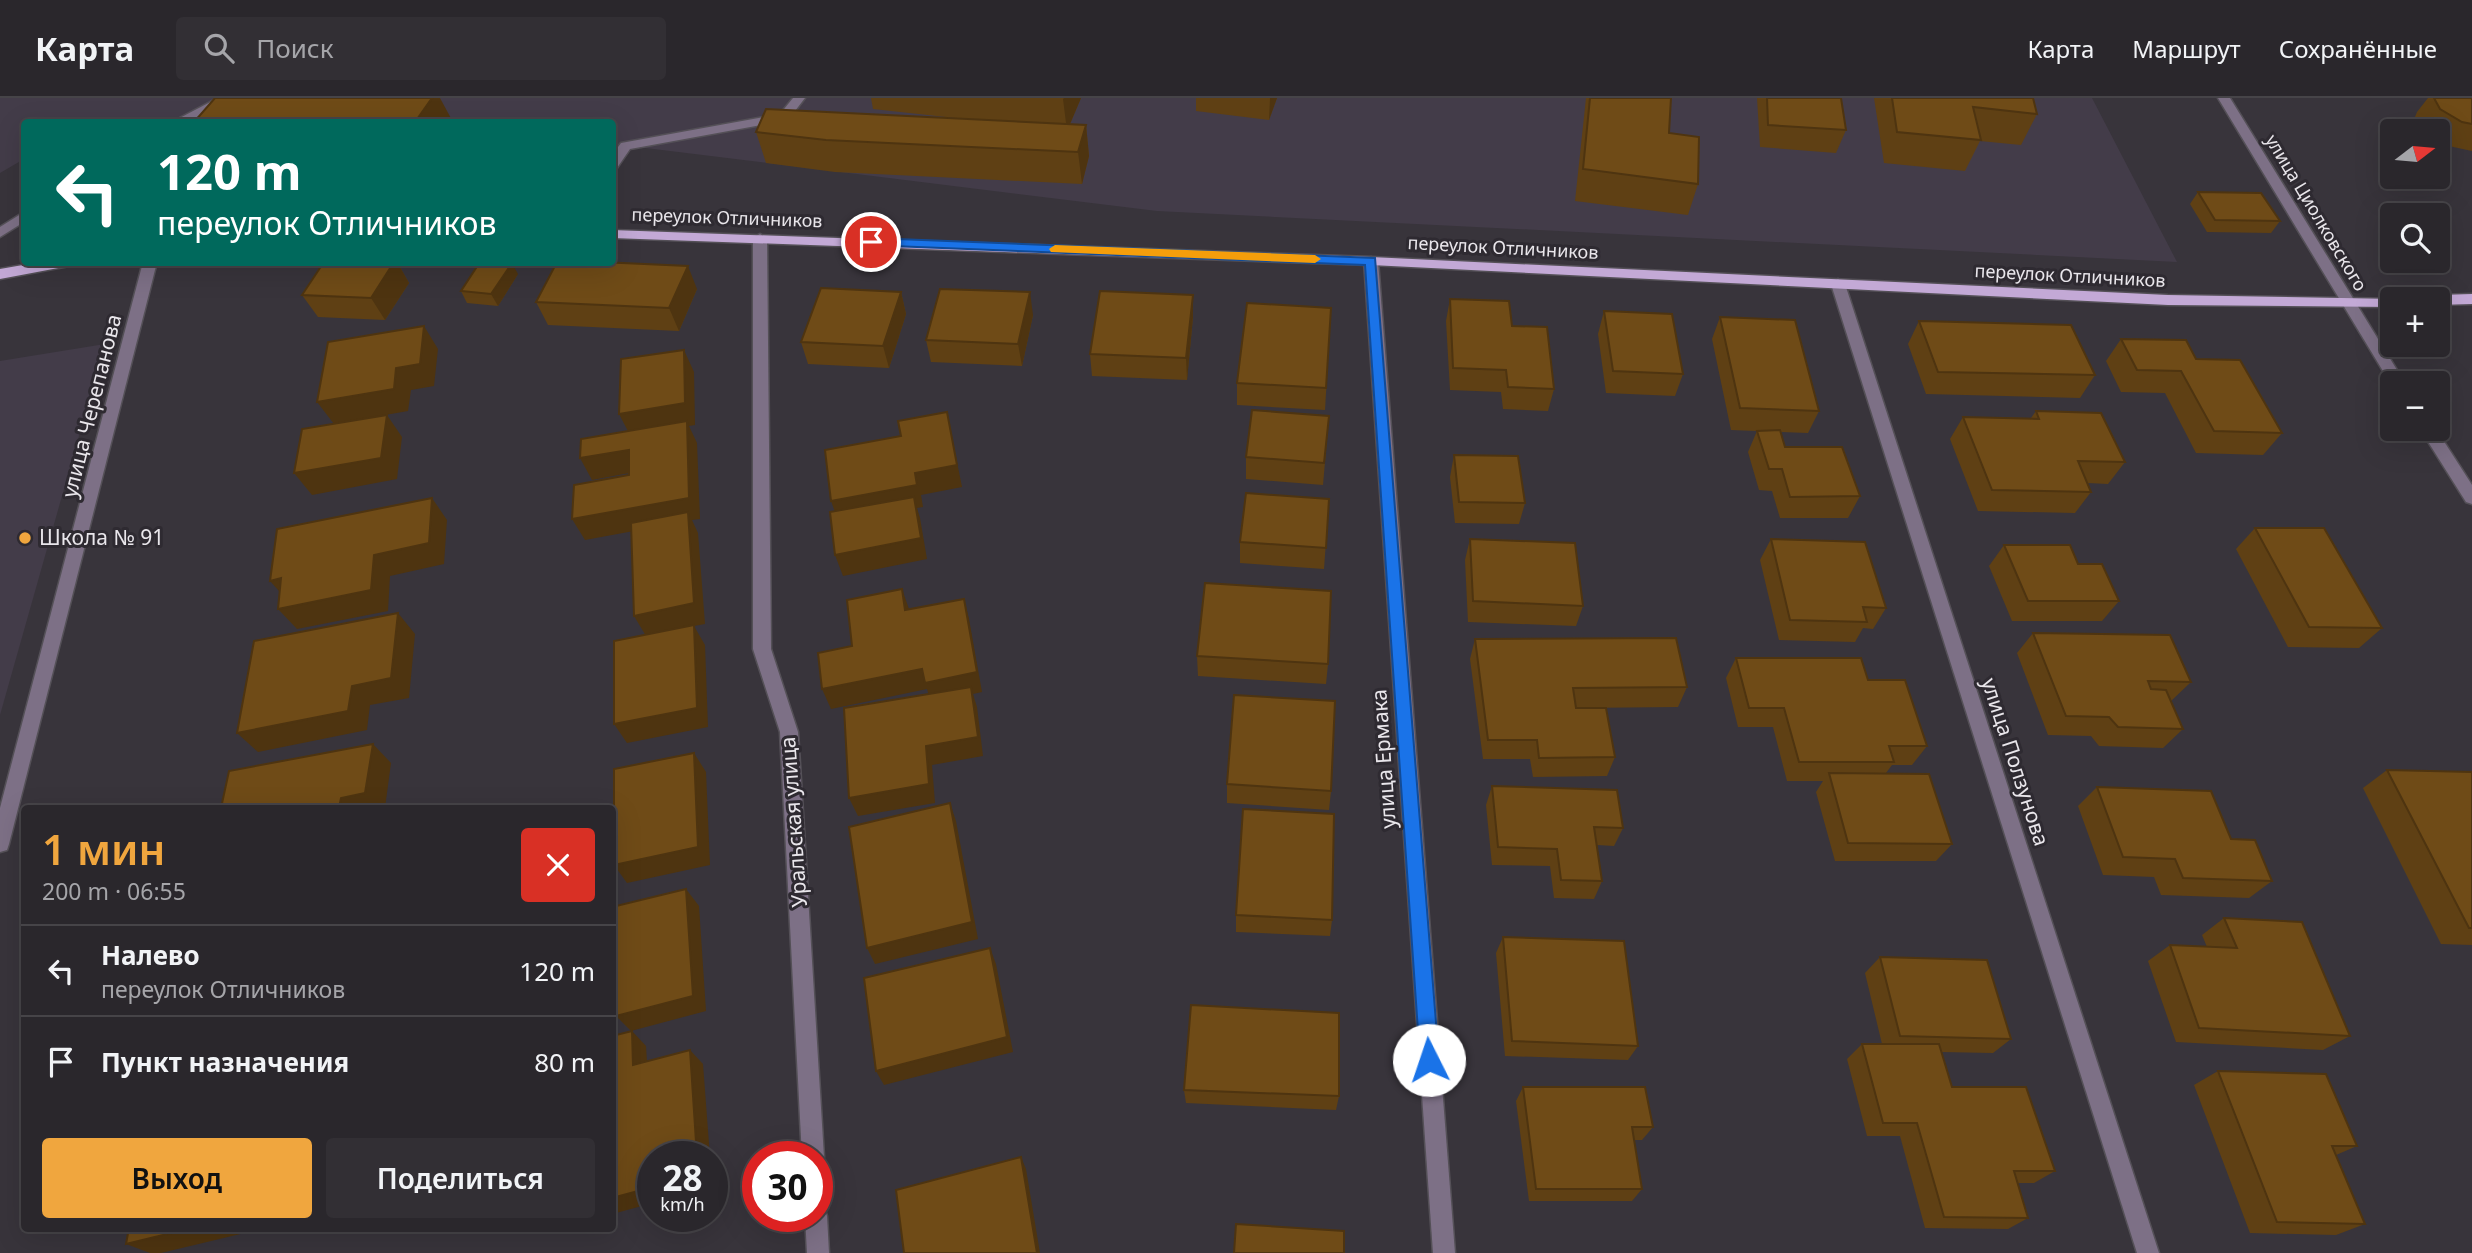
<!DOCTYPE html>
<html lang="ru">
<meta charset="utf-8">
<style>
body{margin:0;font-family:"Noto Sans",sans-serif;background:#322f34;color:#f1f3f6;height:100vh;display:flex;flex-direction:column;font-size:26px;white-space:nowrap}
*{box-sizing:border-box;margin:0}
p{font-size:23px;color:#a5a5a9}
.icon{flex:none;width:38px;height:38px;fill:none;stroke:currentColor;stroke-width:2;stroke-linecap:round;stroke-linejoin:round}
.map{position:relative;flex:1;overflow:hidden}
.details{position:absolute;left:21px;top:707px;width:595px;height:427px;display:flex;flex-direction:column;background:#2a272c;border-radius:7px;box-shadow:0 7px 28px #0002,0 0 0 2px #464448}
.details>*{flex:none}
.top-card{position:absolute;left:21px;top:21px;width:595px;height:147px;border-radius:7px;box-shadow:0 7px 28px #0002,0 0 0 2px #464448;background:#00695c;color:#fff;overflow:hidden}
.needle{width:46px;rotate:74deg}
.controls{position:absolute;left:2380px;top:21px;display:grid;gap:14px}
.controls a{display:grid;place-items:center;width:70px;height:70px;border-radius:7px;background:#2a272c;box-shadow:0 7px 28px #0002,0 0 0 2px #464448;font-size:35px}
.speed{position:absolute;left:637px;top:1043px;display:flex;gap:14px;font-size:35px;font-weight:700;text-align:center}
.speed>*{display:grid;place-content:center;width:91px;height:91px;border-radius:50%;background:#2a272c;box-shadow:0 7px 28px #0002,0 0 0 2px #464448;line-height:1}
.speed small{font-size:18px;font-weight:400}
.speed .limit{border:10px solid #d22;background:#fff;color:#111}
.pin{position:absolute;display:grid;place-items:center;width:60px;height:60px;color:#fff;margin:-30px;border:4px solid #fff;border-radius:50%;box-shadow:0 2px 7px #0007}
.me{position:absolute;width:77px;margin:-38px;rotate:356deg;stroke-linejoin:round;filter:drop-shadow(0 0 5px #0008)}
.turn{display:flex;align-items:center;gap:24px;height:147px;padding:0 21px;font-size:32px}
.turn .icon{width:91px;height:91px;stroke-width:2.5}
.turn b{display:block;font-size:49px;line-height:60px}
.round{display:grid;place-items:center;flex:none;width:74px;height:74px;border-radius:7px;background:#322f34}
.head{display:flex;align-items:center;justify-content:space-between;height:119px;padding:0 21px}
h1{font-size:42px;font-weight:600;line-height:52px;color:#f0a63e}
.button{display:flex;gap:14px;margin-top:auto;padding:14px 21px}
.button a{flex:1;height:80px;border-radius:7px;background:#f0a63e;color:#111;font-size:28px;font-weight:600;line-height:80px;text-align:center}
.button a+a{background:#322f34;color:#f1f3f6}
ul{padding:0;list-style:none}
li{display:flex;align-items:center;gap:21px;height:91px;padding:0 21px;border-top:2px solid #464448}
li div{flex:1}
li b{display:block;font-size:26px}
li em{font-style:normal}
header{display:flex;align-items:center;gap:42px;box-sizing:border-box;height:98px;padding:0 35px;background:#2a272c;border-bottom:2px solid #464448}
header strong{font-size:33px}
nav{display:flex;gap:38px;margin-inline-start:auto;font-size:24px}
.search{width:490px;height:63px;background:#322f34;display:flex;align-items:center;gap:18px;box-sizing:border-box;padding:0 24px;border-radius:7px;color:#a5a5a9;font-size:26px}
.map>svg:first-child{display:block}
.built{fill:#433c49}
.lines{fill:none;stroke-linecap:round;stroke-linejoin:round}
.minor-casing{stroke:#545057;stroke-width:3}
.major-casing{stroke:#545057;stroke-width:3}
.minor{fill:#7d7086;fill-rule:evenodd}
.major{fill:#c3a9d6;fill-rule:evenodd}
.wall{fill:#5f4014}
.shaded-wall{fill:#4e3410}
.building{fill:#6f4b17;stroke:#4e3410;stroke-width:2}
.route{fill:#1a73e8;stroke:#114b97;stroke-width:2}
.slow{fill:#f59e0b}
.poi-dot{fill:#f0a63e;stroke:#2e2a31;stroke-width:2.5}
.labels{text-anchor:middle;stroke-width:6;stroke-linejoin:round;paint-order:stroke}
.far-street-label{font-size:18px;fill:#e9e6eb;stroke:#2e2a31}
.street-label{font-size:21px;fill:#e9e6eb;stroke:#2e2a31}
.poi-label{font-size:21px;fill:#e9e6eb;stroke:#2e2a31;text-anchor:start}
</style>
<header>
<strong>Карта</strong>
<div class="search"><svg class="icon" aria-label="search" viewBox="0 0 24 24"><circle cx="10" cy="10" r="6"/><path d="M15 15l6 6"/></svg>Поиск</div>
<nav><a>Карта</a><a>Маршрут</a><a>Сохранённые</a></nav>
</header>
<div class="map">
<svg width="2472" height="1155" viewBox="0 0 2472 1155">
<rect width="100%" height="100%" fill="#38343b"/>
<!-- built -->
<g class="built">
<path d="M0 0H2092L2177 164 1157 113 613 46 612 24H24V61L0 75Z"/>
<path d="M105 246 0 617V263Z"/>
</g>
<g class="lines">
<defs>
<g id="minor">
<path d="M218 0H234L187 24H172Z"/>
<path d="M793 0H805L788 22 630 51 617 70 612 71V57L621 45 780 16Z"/>
<path d="M2218 0H2230L2405 285H2392V288Z"/>
<path d="M24 114V124L0 139V129Z"/>
<path d="M760 136 767 140 771 551 798 634 824 1059 817 1068V1059H802L780 634 753 551V140Z"/>
<path d="M1371 159 1378 163 1455 1155H1433L1364 163Z"/>
<path d="M143 164H157L9 746 7 752 0 754V710Z"/>
<path d="M1838 181 1845 186 2159 1155H2137L1831 186Z"/>
<path d="M2420 331H2436L2472 387V406L2466 404Z"/>
<path d="M817 1107 824 1110 827 1118 829 1155H807L805 1118H817Z"/>
</g>
<g id="major">
<path d="M612 132 1371 159 2168 197 2397 201H2392V209L2168 207 1371 167 612 140Z"/>
<path d="M40 164H76L69 168 0 181V171Z"/>
<path d="M2472 196V206L2438 207V201H2431L2438 197Z"/>
</g>
</defs>
<!-- minor casing -->
<use href="#minor" class="minor-casing"/>
<!-- major casing -->
<use href="#major" class="major-casing"/>
<!-- minor -->
<use href="#minor" class="minor"/>
<!-- major -->
<use href="#major" class="major"/>
</g>
<!-- wall -->
<g class="wall">
<path d="M871 0H1081L1070 26 1086 27 1089 58 1082 86 835 74 766 65 756 34 955 20 873 11Z"/>
<path d="M1196 0H1277L1269 22 1196 13Z"/>
<path d="M1586 0H1671L1669 35 1698 86 1688 117 1575 103Z"/>
<path d="M1757 0H1841L1846 32 1836 55 1760 49Z"/>
<path d="M1874 0H2033L2037 16 2021 47 1980 43 1965 73 1884 65Z"/>
<path d="M2428 0H2472V53L2444 47 2438 43V33H2422L2415 19 2417 14Z"/>
<path d="M2198 94 2280 123 2271 135 2207 134 2190 106Z"/>
<path d="M324 164H397L409 185 385 222 318 219 302 197Z"/>
<path d="M518 176 498 208 467 205 461 193Z"/>
<path d="M697 191 679 233 548 227 536 204Z"/>
<path d="M901 194 906 216 889 270 808 266 801 244Z"/>
<path d="M1193 197V219L1187 282 1092 278 1090 256Z"/>
<path d="M1450 201 1512 228 1554 291 1548 313 1503 311 1501 294 1450 292 1446 223Z"/>
<path d="M1331 210 1325 312 1237 307V285Z"/>
<path d="M1604 213 1683 276 1675 298 1606 295 1598 236Z"/>
<path d="M1033 217 1022 268 931 264 926 242Z"/>
<path d="M1720 219 1819 313 1808 335 1781 334 1785 349 1860 398 1848 420H1780L1772 393 1759 392 1748 354 1757 333 1731 332 1712 241Z"/>
<path d="M1919 223 2095 277 2080 300 1926 296 1908 246Z"/>
<path d="M2121 241 2196 261 2282 335 2263 357 2196 355 2165 295 2121 294 2106 263Z"/>
<path d="M2036 313 2125 364 2108 386 2088 385 2091 394 2075 415 1978 413 1950 341 1963 319 2031 320Z"/>
<path d="M1329 318 1323 387 1246 381V359Z"/>
<path d="M1454 357 1525 405 1519 426 1455 425 1450 379Z"/>
<path d="M1329 401 1324 471 1240 465V444Z"/>
<path d="M2255 430 2382 530 2359 550 2288 549 2236 451Z"/>
<path d="M1470 441 1583 508 1576 528 1468 524 1465 462Z"/>
<path d="M1771 441 1886 510 1873 531 1863 530 1855 544 1779 542 1760 462Z"/>
<path d="M2004 447 2078 466 2119 503 2102 523H2012L1989 468Z"/>
<path d="M2033 535 2191 584 2171 603 2183 631 2163 650 2099 648 2091 638 2048 637 2017 555Z"/>
<path d="M1475 541 1687 589 1678 609 1576 610 1615 659 1607 678 1533 679 1530 661H1483L1470 561Z"/>
<path d="M1197 558 1328 566 1326 586 1198 578Z"/>
<path d="M1736 560 1868 582 1927 648 1912 667H1892L1886 675 1952 746 1936 763H1835L1816 694 1823 683H1787L1773 629H1738L1726 580Z"/>
<path d="M2387 672 2472 674V847L2441 846 2363 690Z"/>
<path d="M1227 686 1331 693 1329 712 1227 705Z"/>
<path d="M1492 688 1623 730 1614 748 1597 747 1602 783 1594 801 1554 800 1550 768 1492 767 1486 707Z"/>
<path d="M2097 689 2231 741 2272 783 2249 800 2161 797 2154 779 2103 777 2078 708Z"/>
<path d="M1236 817 1332 822 1330 838 1236 834Z"/>
<path d="M2224 820 2350 938 2323 952 2176 944 2148 863 2170 847 2207 849 2202 837Z"/>
<path d="M1503 839 1638 948 1628 962 1505 958 1496 855Z"/>
<path d="M1880 859 2011 941 1993 955 1941 954 1952 989 2055 1073 2034 1085H2018L2028 1120 2008 1131 1925 1130 1900 1038H1867L1847 961 1862 946H1882L1865 875Z"/>
<path d="M2218 973 2357 1048 2336 1057 2365 1126 2336 1137 2250 1135 2194 987Z"/>
<path d="M1523 989 1653 1029 1642 1042H1634L1642 1091 1632 1103H1529L1516 1003Z"/>
<path d="M1184 992 1339 998 1336 1012 1186 1005Z"/>
</g>
<!-- shaded-wall -->
<g class="shaded-wall">
<path d="M432 0H440L453 24H415Z"/>
<path d="M1064 0H1081L1067 33 1063 1Z"/>
<path d="M1270 0H1277L1269 22Z"/>
<path d="M1086 27 1089 58 1082 86 1078 54Z"/>
<path d="M394 164H397L409 185 385 222 371 200Z"/>
<path d="M512 165 518 176 498 208 491 196Z"/>
<path d="M688 168 697 191 679 233 669 210Z"/>
<path d="M901 194 906 216 889 270 883 248Z"/>
<path d="M1030 194 1033 217 1022 268 1018 246Z"/>
<path d="M1193 197V219L1187 282 1186 260Z"/>
<path d="M424 228 438 251 434 288 411 292 408 313 334 326 317 304 396 270Z"/>
<path d="M684 252 694 274 695 327 689 328 697 345 700 421 692 422 698 435 705 526 694 528 705 547 708 629 627 645 614 626 646 538 634 518 688 423 585 442 572 421 689 400 630 337 619 316Z"/>
<path d="M947 314 962 389 921 397 923 409 917 410 920 420 927 461 843 478 835 457 839 425 831 403 915 375Z"/>
<path d="M387 317 402 339 397 381 312 397 294 375Z"/>
<path d="M629 352 640 373 592 382 580 360Z"/>
<path d="M432 400 447 422 444 466 390 478 388 513 297 531 278 511 374 457Z"/>
<path d="M281 480 288 503 270 483Z"/>
<path d="M902 491 909 511 905 512Z"/>
<path d="M964 501 969 521 982 594 973 596 977 609 983 658 932 667 935 705 858 718 849 700 926 648 931 605 927 591 831 611 822 591Z"/>
<path d="M398 515 415 536 409 600 370 607 367 632 258 654 237 635 352 588Z"/>
<path d="M373 646 391 665 385 710H339L341 700Z"/>
<path d="M694 655 706 674 710 767 627 785 614 767Z"/>
<path d="M950 705 956 723 978 841 875 866 867 850Z"/>
<path d="M686 791 699 808 706 913 631 933 616 918Z"/>
<path d="M990 850 996 866 1013 954 884 987 876 973Z"/>
<path d="M616 876 630 892 612 896V877Z"/>
<path d="M632 933 646 948 648 981 633 967Z"/>
<path d="M690 952 703 966 710 1059H697Z"/>
<path d="M1021 1059 1026 1071 1040 1155H1037Z"/>
<path d="M653 1089V1105L616 1115 612 1112V1100Z"/>
<path d="M192 1130H265L161 1155H150L126 1146Z"/>
</g>
<!-- building -->
<g class="building">
<path d="M215 0H432L415 24H194Z"/>
<path d="M1590 0H1671L1669 35 1699 39 1698 86 1583 71Z"/>
<path d="M1767 0H1841L1846 32 1768 27Z"/>
<path d="M1892 0H2033L2037 16 1973 9 1981 42 1897 34Z"/>
<path d="M2434 0H2472V26L2462 24 2440 11Z"/>
<path d="M766 11 1086 27 1078 54 826 42 756 34Z"/>
<path d="M2198 94 2261 95 2280 123 2215 122Z"/>
<path d="M324 164H394L371 200 302 197Z"/>
<path d="M480 164 512 165 491 196 461 193Z"/>
<path d="M557 164H600L688 168 669 210 536 204Z"/>
<path d="M821 190 901 194 883 248 801 244Z"/>
<path d="M940 191 1030 194 1018 246 926 242Z"/>
<path d="M1100 193 1193 197 1186 260 1090 256Z"/>
<path d="M1450 201 1509 203 1512 228 1547 229 1554 291 1508 289 1506 272 1453 270Z"/>
<path d="M1247 205 1331 210 1326 290 1237 285Z"/>
<path d="M1604 213 1672 216 1683 276 1613 273Z"/>
<path d="M1720 219 1795 222 1819 313 1740 310Z"/>
<path d="M1919 223 2071 227 2095 277 1938 274Z"/>
<path d="M424 228 420 266 396 270 394 291 317 304 328 244Z"/>
<path d="M2121 241 2186 242 2196 261 2240 262 2282 335 2214 333 2181 273 2137 272Z"/>
<path d="M684 252 685 305 619 316 621 261Z"/>
<path d="M1252 312 1329 318 1324 365 1246 359Z"/>
<path d="M2036 313 2101 315 2125 364 2078 363 2091 394 1992 392 1963 319 2039 321Z"/>
<path d="M947 314 957 367 915 375 917 387 831 403 825 352 901 338 898 323Z"/>
<path d="M387 317 381 360 294 375 302 331Z"/>
<path d="M687 323 689 400 572 421 574 387 629 377V352L580 360 581 341Z"/>
<path d="M1780 332 1785 349H1842L1860 398 1790 399 1782 371H1769L1757 333Z"/>
<path d="M1454 357 1518 358 1525 405 1459 404Z"/>
<path d="M1246 395 1329 401 1326 450 1240 444Z"/>
<path d="M914 399 921 440 835 457 830 414Z"/>
<path d="M432 400 429 445 374 457 371 492 278 511 281 480 270 483 277 431Z"/>
<path d="M688 414 694 505 634 518 631 425Z"/>
<path d="M2255 430H2324L2382 530 2309 529Z"/>
<path d="M1470 441 1575 445 1583 508 1473 503Z"/>
<path d="M1771 441 1865 444 1886 510 1863 509 1867 524 1790 522Z"/>
<path d="M2004 447H2070L2078 466H2102L2119 503H2028Z"/>
<path d="M1205 485 1331 493 1328 566 1197 558Z"/>
<path d="M902 491 905 512 964 501 977 574 925 585 922 571 822 591 818 555 852 548 847 502Z"/>
<path d="M398 515 391 580 352 588 348 613 237 635 254 543Z"/>
<path d="M694 527 697 610 614 626V543Z"/>
<path d="M2033 535 2170 537 2191 584 2148 583 2151 591 2166 592 2183 631 2118 629 2109 619 2066 618Z"/>
<path d="M1676 540 1687 589 1573 590 1576 610H1606L1615 659 1539 660 1537 642H1488L1475 541Z"/>
<path d="M1736 560H1861L1868 582H1905L1927 648H1889L1894 664H1799L1784 610H1749Z"/>
<path d="M971 589 978 639 926 648 929 686 849 700 844 610Z"/>
<path d="M1234 597 1335 603 1331 693 1227 686Z"/>
<path d="M373 646 365 695 341 700 339 710H221L229 673Z"/>
<path d="M694 655 698 749 614 767V671Z"/>
<path d="M2387 672 2472 674V830H2469Z"/>
<path d="M1829 675 1929 676 1952 746 1848 745Z"/>
<path d="M1492 688 1617 692 1623 730 1594 729 1602 783 1561 782 1557 751 1498 749Z"/>
<path d="M2097 689 2211 693 2231 741 2255 742 2272 783 2183 780 2175 761 2123 759Z"/>
<path d="M950 705 972 824 867 850 849 729Z"/>
<path d="M1243 711 1334 716 1332 822 1236 817Z"/>
<path d="M686 791 693 898 616 918V876L612 877V809Z"/>
<path d="M2224 820 2302 824 2350 938 2199 930 2170 847 2237 850Z"/>
<path d="M1503 839 1624 843 1638 948 1512 943Z"/>
<path d="M990 850 1007 939 876 973 864 880Z"/>
<path d="M1880 859 1987 862 2011 941 1900 938Z"/>
<path d="M1191 907 1339 915V998L1184 992Z"/>
<path d="M632 933 633 967 690 952 697 1059H653V1089L612 1100V938Z"/>
<path d="M1862 946H1939L1952 989H2026L2055 1073H2014L2028 1120 1944 1119 1917 1025H1883Z"/>
<path d="M2218 973 2326 976 2357 1048H2332L2365 1126 2277 1124Z"/>
<path d="M1523 989H1645L1653 1029H1632L1642 1091H1536Z"/>
<path d="M1021 1059 1037 1155H904L896 1092Z"/>
<path d="M1236 1126 1344 1133V1155H1234Z"/>
<path d="M129 1130H192L126 1146Z"/>
</g>
<!-- route -->
<path class="route" d="M871 140 1375 160 1439 962 1436 969 1429 971 1423 969 1420 962 1365 167 867 147V142Z"/>
<!-- slow -->
<path class="slow" d="M1055 147 1315 157 1321 161 1315 165 1051 154 1049 151Z"/>
<!-- markers -->
<circle class="poi-dot" cx="25" cy="440" r="7"/>
<g class="labels">
<!-- far-street labels -->
<g class="far-street-label">
<text transform="translate(2316 115) rotate(59)" y="6">улица Циолковского</text>
<text transform="translate(727 120) rotate(2)" y="6">переулок Отличников</text>
<text transform="translate(1503 150) rotate(3)" y="6">переулок Отличников</text>
<text transform="translate(2070 178) rotate(3)" y="6">переулок Отличников</text>
</g>
<!-- street labels -->
<g class="street-label">
<text transform="translate(92 308) rotate(-76)" y="7">улица Черепанова</text>
<text transform="translate(1384 661) rotate(-94)" y="7">улица Ермака</text>
<text transform="translate(2015 664) rotate(72)" y="7">улица Ползунова</text>
<text transform="translate(794 724) rotate(-94)" y="7">Уральская улица</text>
</g>
<!-- poi labels -->
<g class="poi-label">
<text x="39" y="447">Школа № 91</text>
</g>
</g>
</svg>
<div class="controls">
<a><svg class="needle" viewBox="-14 -14 28 28"><path d="M0-13l5 13h-10z" fill="#e53935"/><path d="M0 13l5-13h-10z" fill="#a5a5a9"/></svg></a>
<a><svg class="icon" aria-label="search" viewBox="0 0 24 24"><circle cx="10" cy="10" r="6"/><path d="M15 15l6 6"/></svg></a>
<a>+</a>
<a>−</a>
</div>
<div class="speed"><div>28<small>km/h</small></div><div class="limit">30</div></div>
<div class="pin" style="left:871px;top:144px;background:#d93025"><svg class="icon" aria-label="arrive" viewBox="0 0 24 24"><path d="M6 21V4h12l-3 4 3 4H6"/></svg></div>
<svg class="me" style="left:1429px;top:962px" viewBox="-20 -20 40 40"><circle r="19" fill="#fff"/><path d="M0-13L10 11 0 6-10 11z" fill="#1a73e8"/></svg>
<div class="top-card">
<div class="turn"><svg class="icon" aria-label="left" viewBox="0 0 24 24"><path d="M17 20v-9H6M10 6l-5 5 5 5"/></svg><div><b>120 m</b>переулок Отличников</div></div>
</div>
<section class="details">
<div class="head"><div><h1>1 мин</h1><p>200 m · 06:55</p></div><a class="round" style="background:#d93025;color:#fff"><svg class="icon" aria-label="close" viewBox="0 0 24 24"><path d="M6 6l12 12M18 6L6 18"/></svg></a></div>
<ul>
<li><svg class="icon" aria-label="left" viewBox="0 0 24 24"><path d="M17 20v-9H6M10 6l-5 5 5 5"/></svg><div><b>Налево</b><p>переулок Отличников</p></div><em>120 m</em></li>
<li><svg class="icon" aria-label="arrive" viewBox="0 0 24 24"><path d="M6 21V4h12l-3 4 3 4H6"/></svg><div><b>Пункт назначения</b></div><em>80 m</em></li>
</ul>
<div class="button"><a>Выход</a><a>Поделиться</a></div>
</section>
</div>
